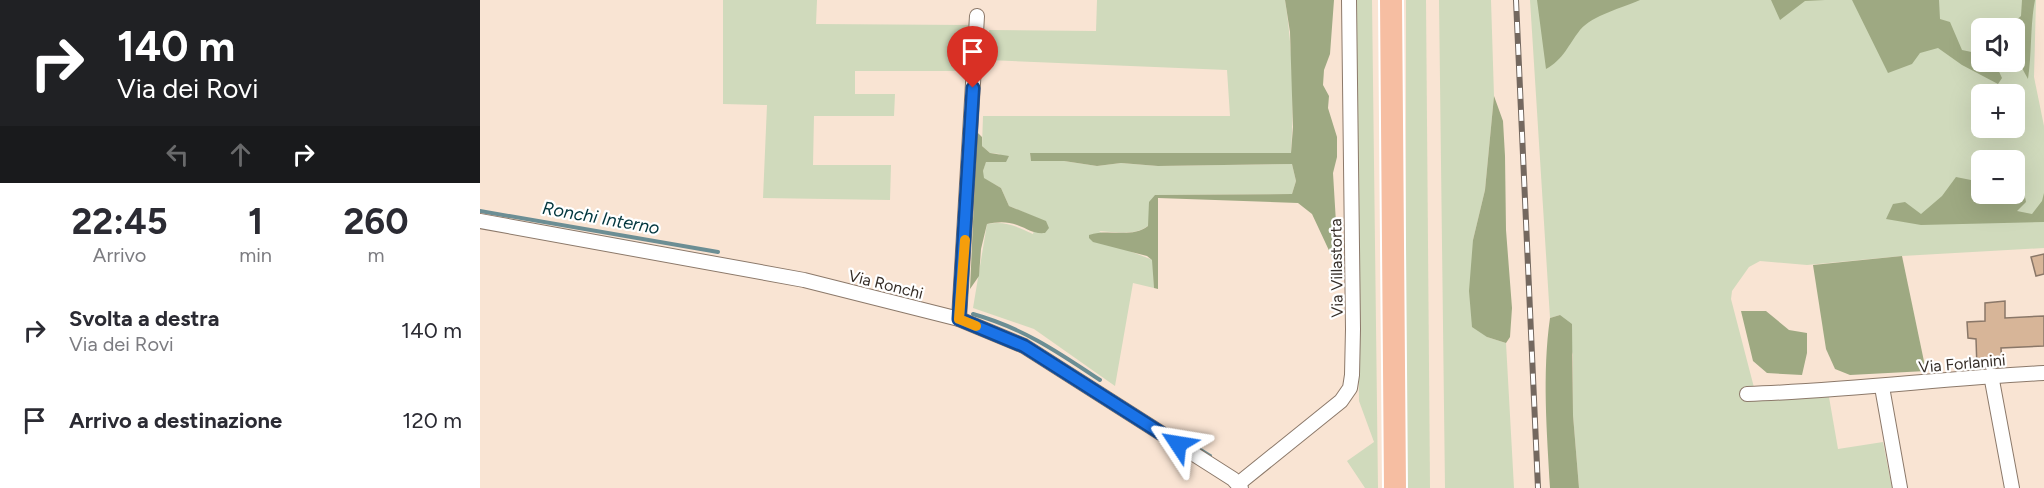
<!DOCTYPE html>
<html lang="it">
<meta charset="utf-8">
<style>
body{margin:0;font-family:Figtree,sans-serif;background:#f7f7f7;color:#2b2b33;height:100vh;display:flex;flex-direction:column;font-size:22px;white-space:nowrap}
*{box-sizing:border-box;margin:0}
p{font-size:20px;color:#7c7c81}
.icon{flex:none;width:33px;height:33px;fill:none;stroke:currentColor;stroke-width:2;stroke-linecap:round;stroke-linejoin:round}
.map{position:relative;flex:1;overflow:hidden}
.sheet{display:flex;flex-direction:column;background:#fff;width:480px}
.sheet>*{flex:none}
.hud{background:#202124;color:#fff;overflow:hidden}
.controls{position:absolute;left:1491px;top:18px;display:grid;gap:12px}
.controls a{display:grid;place-items:center;width:54px;height:54px;border-radius:9px;background:#fff;box-shadow:0 6px 24px #0002;font-size:30px}
.pin{position:absolute;display:grid;place-items:center;width:51px;height:51px;color:#fff;margin:-62px -26px;border-radius:50% 50% 50% 0;rotate:-45deg;box-shadow:0 0 6px #0007}
.pin .icon{rotate:45deg}
.me{position:absolute;width:66px;margin:-33px;rotate:303deg;stroke-linejoin:round;filter:drop-shadow(0 0 4px #0008)}
.turn{display:flex;align-items:center;gap:21px;height:126px;padding:0 18px;font-size:27px}
.turn .icon{width:78px;height:78px;stroke-width:2.5}
.turn b{display:block;font-size:42px;line-height:51px}
.lanes{display:flex;align-items:center;height:57px;padding:0 18px;background:#0003;justify-content:center;gap:30px;direction:ltr}
.lanes .off{opacity:.35}
.eta{display:flex;justify-content:space-evenly;align-items:center;height:102px;text-align:center}
.eta b{font-size:36px;font-weight:700;line-height:42px}
ul{padding:0;list-style:none}
li{display:flex;align-items:center;gap:18px;height:90px;padding:0 18px}
li div{flex:1}
li b{display:block;font-size:22px}
li em{font-style:normal}
main{display:flex;flex:1;min-height:0}
.map>svg:first-child{display:block}
.green{fill:#d0dabc;fill-rule:evenodd}
.forest{fill:#9ea982}
.lines{fill:none;stroke-linecap:round;stroke-linejoin:round}
.stream{stroke:#6c8e94;stroke-width:4}
.building{fill:#d7b598;stroke:#8a7768;stroke-width:1.5}
.minor-casing{stroke:#8c796a;stroke-width:16}
.trunk-casing{stroke:#fff;stroke-width:26}
.minor{stroke:#fff;stroke-width:14}
.trunk{stroke:#f6bea2;stroke-width:22}
.rail-casing{stroke:#74685f;stroke-width:6}
.rail{stroke:#fff;stroke-width:4;stroke-dasharray:11;stroke-linecap:butt}
.route-casing{stroke:#114b97;stroke-width:15}
.route{stroke:#1a73e8;stroke-width:10}
.slow{stroke:#f59e0b;stroke-width:10}
.labels{text-anchor:middle;stroke-width:4.5;stroke-linejoin:round;paint-order:stroke}
.street-label{font-size:16px;fill:#352d27;stroke:#fff}
.water-label{font-size:18px;font-style:italic;fill:#01353d;stroke:#fff}
</style>
<main>
<section class="sheet">
<div class="hud">
<div class="turn"><svg class="icon" aria-label="right" viewBox="0 0 24 24"><path d="M7 20v-9h11M14 6l5 5-5 5"/></svg><div><b>140 m</b>Via dei Rovi</div></div>
<div class="lanes"><svg class="icon off" aria-label="left" viewBox="0 0 24 24"><path d="M17 20v-9H6M10 6l-5 5 5 5"/></svg><svg class="icon off" aria-label="ahead" viewBox="0 0 24 24"><path d="M12 20V5M6 11l6-6 6 6"/></svg><svg class="icon" aria-label="right" viewBox="0 0 24 24"><path d="M7 20v-9h11M14 6l5 5-5 5"/></svg></div>
</div>
<div class="eta">
<div><b>22:45</b><p>Arrivo</p></div>
<div><b>1</b><p>min</p></div>
<div><b>260</b><p>m</p></div>
</div>
<ul>
<li><svg class="icon" aria-label="right" viewBox="0 0 24 24"><path d="M7 20v-9h11M14 6l5 5-5 5"/></svg><div><b>Svolta a destra</b><p>Via dei Rovi</p></div><em>140 m</em></li>
<li><svg class="icon" aria-label="arrive" viewBox="0 0 24 24"><path d="M6 21V4h12l-3 4 3 4H6"/></svg><div><b>Arrivo a destinazione</b></div><em>120 m</em></li>
</ul>
</section>
<div class="map">
<svg width="1564" height="488" viewBox="0 0 1564 488">
<rect width="100%" height="100%" fill="#f9e4d3"/>
<!-- green -->
<g class="green">
<path d="M243 0H337L336 24 488 25 486 71H375V94H415L414 116H334L333 165H411L410 200 283 198 287 105 243 104Z"/>
<path d="M617 0H805C813 50 814 103 811 153H550L551 161H584L617 166 641 163 678 166 812 164 816 181 812 194 675 195 668 226C654 236 636 232 619 231L652 252 673 260 674 288 653 283 635 386 554 329 493 308 507 224C525 221 536 226 553 234L557 218 529 206 521 188 503 178V171L506 161H513L520 154 510 153 502 146 503 116H750L747 70 508 60 509 30 616 31Z"/>
<path d="M874 0H892L898 488H885L867 461 894 442 879 401Z"/>
<path d="M926 0H946L950 488H926Z"/>
<path d="M959 0H1011L1014 96 1005 190 993 240 1007 337 1026 343 1034 488H965Z"/>
<path d="M1050 0H1556L1554 77 1564 126V248L1422 256 1327 265 1280 261 1269 267 1252 291 1251 299 1277 399 1349 397 1358 449 1403 442 1412 488H1099L1093 415V355L1080 315 1070 318ZM1502 28H1534V62H1502ZM1502 94H1534V128H1502ZM1502 160H1534V194H1502Z"/>
</g>
<!-- forest -->
<g class="forest">
<path d="M805 0H854L850 54 844 70 843 85 849 96 848 108 857 137V157L853 173 858 256 853 259 832 214 818 203 678 198V289L674 288 672 260 667 256 613 242 609 238V235C629 228 651 239 668 226L669 202 675 195 812 194 816 181 812 164 678 166 641 163 617 166 584 161H551L550 153H811L813 127 810 32Z"/>
<path d="M1057 0H1160C1142 8 1113 15 1100 30 1089 44 1083 60 1066 69Z"/>
<path d="M1291 0H1345L1325 1 1300 20Z"/>
<path d="M1372 0H1459L1460 19 1470 22 1482 50 1501 54 1502 62 1515 63 1522 78 1518 84 1482 65 1458 48 1440 53 1432 64 1408 73Z"/>
<path d="M1542 0H1555C1550 26 1552 52 1548 79L1537 59 1540 46 1535 36 1534 28H1527L1541 16Z"/>
<path d="M1014 96 1023 121 1025 156 1026 230 1032 308 1030 337 1026 343 1007 337 992 327 989 291 993 240 1005 190Z"/>
<path d="M497 132 502 137V146L510 153 529 156 526 162H506L503 171 504 178 521 188 529 206 566 221 569 228 565 233C552 234 549 229 537 225 527 221 516 222 507 224L501 249 499 276 490 289Z"/>
<path d="M1476 177 1501 182 1502 194H1534L1535 190 1544 192 1546 202 1537 211 1552 214 1562 201 1564 193V222L1441 225 1406 219 1413 204 1425 202 1441 214 1462 196Z"/>
<path d="M1422 256 1446 371 1370 375 1355 369 1346 349 1333 265Z"/>
<path d="M1261 311H1286L1309 330 1327 333V353L1322 375 1287 373 1273 361Z"/>
<path d="M1080 315 1092 324 1093 415 1099 488H1070C1067 432 1062 374 1070 318Z"/>
</g>
<g class="lines">
<!-- stream -->
<g class="stream">
<path d="M0 211 238 252"/>
<path d="M493 314C543 328 578 352 620 380"/>
<path d="M703 439 730 456"/>
</g>
</g>
<!-- building -->
<g class="building">
<path d="M1564 254V274L1556 276 1551 257Z"/>
<path d="M1525 301V318L1564 316V346L1521 348 1522 367 1497 368 1496 339 1488 338 1487 322 1505 321V303Z"/>
</g>
<g class="lines">
<defs>
<g id="minor">
<path d="M0 221 324 280 479 319 544 346 753 479 761 488"/>
<path d="M479 319 497 16"/>
<path d="M1511 375 1532 488"/>
<path d="M1402 387 1420 488"/>
<path d="M1267 394C1367 391 1465 378 1564 373"/>
<path d="M758 484 861 401 870 388 872 375 873 329 869 0"/>
</g>
<path id="trunk" d="M911 0 915 488"/>
</defs>
<!-- minor casing -->
<use href="#minor" class="minor-casing"/>
<!-- trunk casing -->
<use href="#trunk" class="trunk-casing"/>
<!-- minor -->
<use href="#minor" class="minor"/>
<!-- trunk -->
<use href="#trunk" class="trunk"/>
<defs>
<path id="rail" d="M1036 0 1058 488"/>
</defs>
<!-- rail casing -->
<use href="#rail" class="rail-casing"/>
<!-- rail -->
<use href="#rail" class="rail"/>
</g>
<g class="lines">
<defs>
<path id="route" d="M493 88 479 319 544 346 698 444"/>
</defs>
<!-- route casing -->
<use href="#route" class="route-casing"/>
<!-- route -->
<use href="#route" class="route"/>
<!-- slow -->
<path class="slow" d="M485 240 479 319 496 326"/>
</g>
<g class="labels">
<!-- street labels -->
<g class="street-label">
<text transform="translate(856 268) rotate(-91)" y="6">Via Villastorta</text>
<text transform="translate(406 284) rotate(14)" y="6">Via Ronchi</text>
<text transform="translate(1482 363) rotate(-5)" y="6">Via Forlanini</text>
</g>
<!-- water labels -->
<g class="water-label">
<text transform="translate(121 218) rotate(10)" y="6">Ronchi Interno</text>
</g>
</g>
</svg>
<div class="controls">
<a><svg class="icon" aria-label="sound" viewBox="0 0 24 24"><path d="M4 9h4l5-4v14l-5-4H4zM17 9q2 3 0 6"/></svg></a>
<a>+</a>
<a>−</a>
</div>
<div class="pin" style="left:493px;top:88px;background:#d93025"><svg class="icon" aria-label="arrive" viewBox="0 0 24 24"><path d="M6 21V4h12l-3 4 3 4H6"/></svg></div>
<svg class="me" style="left:698px;top:444px" viewBox="-20 -20 40 40"><path d="M0-17L14 15 0 8-14 15z" fill="#1a73e8" stroke="#fff" stroke-width="4"/></svg>
</div>
</main>
